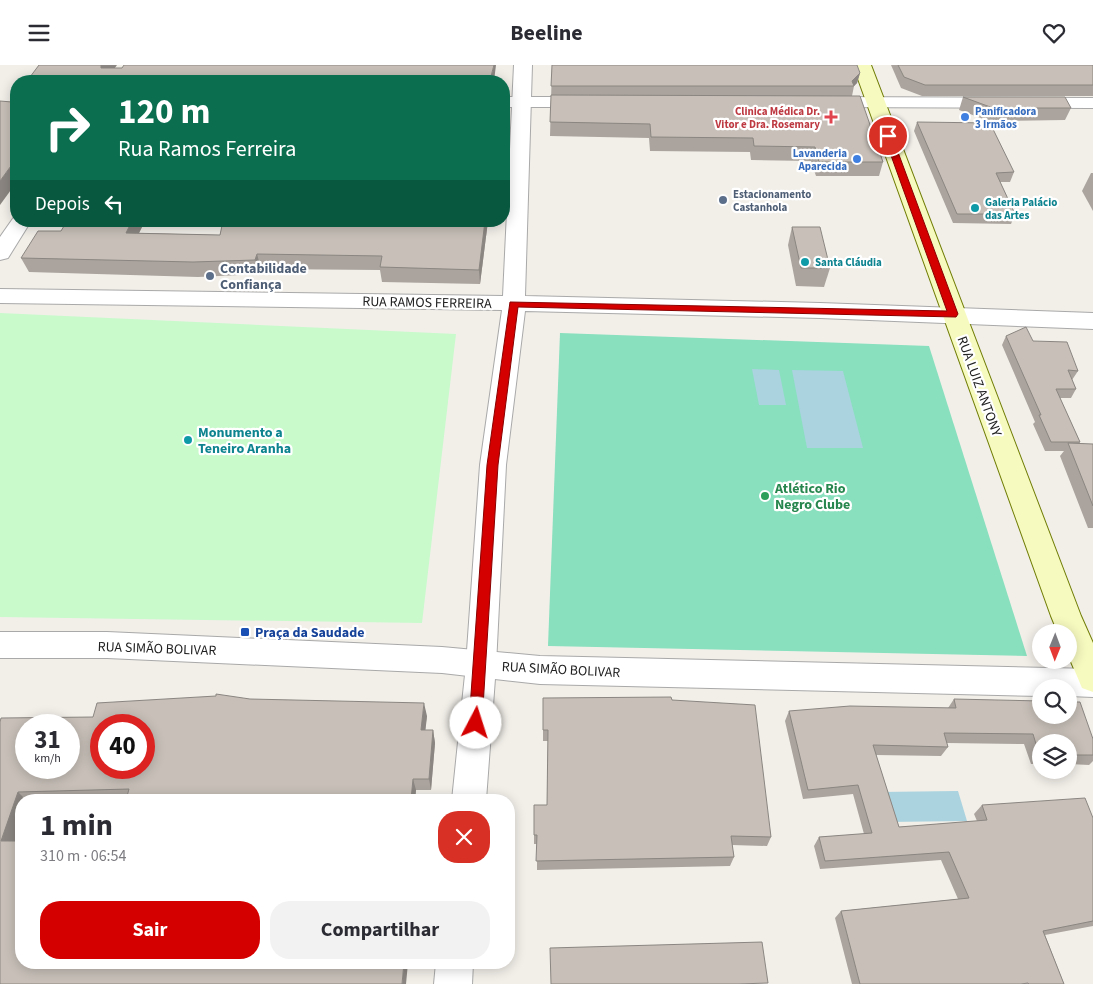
<!DOCTYPE html>
<html lang="pt">
<meta charset="utf-8">
<style>
body{margin:0;font-family:"Source Sans 3",sans-serif;background:#f2f2f3;color:#2b2b33;height:100vh;display:flex;flex-direction:column;font-size:19px;white-space:nowrap}
*{box-sizing:border-box;margin:0}
p{font-size:16px;color:#7c7c81}
.icon{flex:none;width:28px;height:28px;fill:none;stroke:currentColor;stroke-width:2;stroke-linecap:round;stroke-linejoin:round}
.map{position:relative;flex:1;overflow:hidden}
.details{position:absolute;left:15px;top:729px;width:500px;height:175px;display:flex;flex-direction:column;background:#fff;border-radius:20px;box-shadow:0 2px 12px #0003}
.details>*{flex:none}
.banner{position:absolute;left:10px;top:10px;width:500px;height:152px;border-radius:20px;box-shadow:0 2px 12px #0003;background:#0b6e4f;color:#fff;overflow:hidden}
.needle{width:32px;rotate:181deg}
.fabs{position:absolute;left:1032px;top:559px;display:grid;gap:10px}
.fabs a{display:grid;place-items:center;width:45px;height:45px;border-radius:50%;background:#fff;box-shadow:0 2px 12px #0003;font-size:25px}
.speed{position:absolute;left:15px;top:649px;display:flex;gap:10px;font-size:25px;font-weight:700;text-align:center}
.speed>*{display:grid;place-content:center;width:65px;height:65px;border-radius:50%;background:#fff;box-shadow:0 2px 12px #0003;line-height:1}
.speed small{font-size:12px;font-weight:400}
.speed .limit{border:8px solid #d22;background:#fff;color:#111}
.pin{position:absolute;display:grid;place-items:center;width:42px;height:42px;color:#fff;margin:-21px;border:2px solid #fff;border-radius:50%;box-shadow:0 1px 5px #0007}
.me{position:absolute;width:55px;margin:-28px;rotate:5deg;stroke-linejoin:round;filter:drop-shadow(0 0 4px #0008)}
.turn{display:flex;align-items:center;gap:18px;height:105px;padding:0 25px;font-size:22px}
.turn .icon{width:65px;height:65px;stroke-width:2.5}
.turn b{display:block;font-size:35px;line-height:42px}
.then{display:flex;align-items:center;height:48px;padding:0 25px;background:#0003;gap:10px;font-size:19px}
.round{display:grid;place-items:center;flex:none;width:52px;height:52px;border-radius:20px;background:#f2f2f3}
.headline{display:flex;align-items:center;justify-content:space-between;height:85px;padding:0 25px}
h1{font-size:30px;font-weight:700;line-height:38px}
.primary-button{display:flex;gap:10px;margin-top:auto;padding:10px 25px}
.primary-button a{flex:1;height:58px;border-radius:20px;background:#d40000;color:#fff;font-size:20px;font-weight:700;line-height:58px;text-align:center}
.primary-button a+a{background:#f2f2f3;color:#2b2b33}
header{display:flex;justify-content:space-between;align-items:center;height:65px;padding:0 25px;background:#fff;font-size:22px;font-weight:700}
.map>svg:first-child{display:block}
.park{fill:#c8facc}
.pitch{fill:#88e0be}
.water{fill:#aad3df}
.lines{fill:none;stroke-linecap:round;stroke-linejoin:round}
.minor-casing{stroke:#a9a9a9;stroke-width:2}
.tertiary-casing{stroke:#a9a9a9;stroke-width:2}
.secondary-casing{stroke:#707d05;stroke-width:2}
.minor{fill:#fff;fill-rule:evenodd}
.tertiary{fill:#fff;fill-rule:evenodd}
.secondary{fill:#f7fabf;fill-rule:evenodd}
.wall{fill:#aba49e}
.shaded-wall{fill:#8b8681}
.building{fill:#c7bfb8;stroke:#8b8681;fill-rule:evenodd}
.route{fill:#d40000;stroke:#8a0000}
.health-dot{fill:#e0444e;stroke:#fff;stroke-width:2}
.shop-dot{fill:#3f7fe0;stroke:#fff;stroke-width:2}
.service-dot{fill:#5c6f8a;stroke:#fff;stroke-width:2}
.culture-dot{fill:#0f9aa8;stroke:#fff;stroke-width:2}
.leisure-dot{fill:#2e9e5b;stroke:#fff;stroke-width:2}
.transit-dot{fill:#1a4fb4;stroke:#fff;stroke-width:2}
.labels{text-anchor:middle;stroke-width:4.5;stroke-linejoin:round;paint-order:stroke}
.far-health-label{font-size:11px;font-weight:bold;fill:#be3a42;stroke:#fff;text-anchor:end}
.far-shop-label{font-size:11px;font-weight:bold;fill:#366cbe;stroke:#fff;text-anchor:start}
.far-service-label{font-size:11px;font-weight:bold;fill:#4e5e75;stroke:#fff;text-anchor:start}
.far-culture-label{font-size:11px;font-weight:bold;fill:#0d838f;stroke:#fff;text-anchor:start}
.service-label{font-size:14px;font-weight:bold;fill:#4e5e75;stroke:#fff;text-anchor:start}
.street-label{font-size:14px;fill:#222;stroke:#fff}
.culture-label{font-size:14px;font-weight:bold;fill:#0d838f;stroke:#fff;text-anchor:start}
.leisure-label{font-size:14px;font-weight:bold;fill:#27864d;stroke:#fff;text-anchor:start}
.transit-label{font-size:14px;font-weight:bold;fill:#164399;stroke:#fff;text-anchor:start}
</style>
<header><svg class="icon" aria-label="menu" viewBox="0 0 24 24"><path d="M4 6h16M4 12h16M4 18h16"/></svg>Beeline<svg class="icon" aria-label="heart" viewBox="0 0 24 24"><path d="M12 20l-8-8c-3-5 5-10 8-4 3-6 11-1 8 4z"/></svg></header>
<div class="map">
<svg width="1093" height="919" viewBox="0 0 1093 919">
<rect width="100%" height="100%" fill="#f2efe9"/>
<!-- park -->
<path class="park" d="M0 248 456 269 422 558 0 552Z"/>
<!-- pitch -->
<path class="pitch" d="M560 268 929 281 1027 591 548 581Z"/>
<!-- water -->
<g class="water">
<path d="M752 304 779 305 786 340H759Z"/>
<path d="M792 305 843 306 863 383H807Z"/>
<path d="M958 726 967 756 886 757 879 727Z"/>
</g>
<g class="lines">
<defs>
<g id="minor">
<path d="M504 32H587L593 33 596 37 593 41 587 42H504Z"/>
<path d="M825 32 1093 33V43L825 42 819 41 816 37 819 33Z"/>
<path d="M0 567H107L442 582 540 591 1093 604V632L1069 631V622H1041V631L540 619 442 608 107 593H0Z"/>
</g>
<g id="tertiary">
<path d="M514 0H532L525 231 820 238 1093 248V264L820 253 525 246 506 400 496 600 486 735H452L466 600 480 400 502 245 0 238V224L503 231Z"/>
<path d="M16 151V156H31L8 193 0 195V172L14 152Z"/>
<path d="M436 898H473L472 919H434Z"/>
</g>
<path id="secondary" d="M853 0H871L1081 551 1093 578V627L1082 623 1069 592V568H1058L1051 551Z"/>
</defs>
<!-- minor casing -->
<use href="#minor" class="minor-casing"/>
<!-- tertiary casing -->
<use href="#tertiary" class="tertiary-casing"/>
<!-- secondary casing -->
<use href="#secondary" class="secondary-casing"/>
<!-- minor -->
<use href="#minor" class="minor"/>
<!-- tertiary -->
<use href="#tertiary" class="tertiary"/>
<!-- secondary -->
<use href="#secondary" class="secondary"/>
</g>
<!-- wall -->
<g class="wall">
<path d="M552 0 860 8 857 18 854 21 852 31 883 97 879 111H816L811 96 751 95 750 87 650 86 649 73 550 71Z"/>
<path d="M891 0H1093V31H922L901 23Z"/>
<path d="M963 32 1071 43 1065 55 989 56 959 45Z"/>
<path d="M917 57 1014 107 1010 117H1000L1015 149 1011 159 953 158 914 66Z"/>
<path d="M1091 108H1093V146L1082 126Z"/>
<path d="M67 156H145L139 168 220 170 223 156H488L480 219 382 217 380 205 261 204 260 209 198 212 29 207 21 193 61 166Z"/>
<path d="M792 162 830 203 824 222 796 221 788 180Z"/>
<path d="M1006 271 1033 276 1078 306 1072 315 1076 324 1071 333H1060L1080 377 1079 379H1093V463H1088L1060 391 1064 386H1045L1033 359 1035 357 1002 280Z"/>
<path d="M543 633 672 635 771 772 767 781 732 780 734 792 730 801 537 805V779H534V740H547L548 676H543Z"/>
<path d="M250 634 427 651 425 665H433L435 678 431 725H416L415 735H21L17 776 21 898H408L407 903 0 919V657L93 652Z"/>
<path d="M954 634 1093 674V696L1089 700 1069 699V678H1041V699H1031L1024 679 947 678 948 682 941 691 876 690 899 762 977 756 974 749 982 740 1093 753V861L1045 870 1064 919H852L835 853 841 846 958 834 941 795 820 804 814 781 819 772 864 769 853 729 803 734 785 656 789 646 948 643Z"/>
</g>
<!-- shaded-wall -->
<g class="shaded-wall">
<path d="M101 0H117L106 15 101 3Z"/>
<path d="M494 0H496L494 16H490Z"/>
<path d="M860 8 857 18 854 21 852 16Z"/>
<path d="M16 94V118L0 140V116Z"/>
<path d="M132 156H145L132 182 126 168Z"/>
<path d="M485 156H488L480 219 479 205Z"/>
<path d="M257 189 261 204 260 209 255 195Z"/>
<path d="M424 638 427 651 424 678 421 665Z"/>
<path d="M433 665 435 678 431 725 429 714Z"/>
<path d="M413 714 416 725 415 735H411Z"/>
<path d="M18 727 26 735H21V764L14 786 1 776Z"/>
<path d="M404 898H408L406 919H402Z"/>
</g>
<!-- building -->
<g class="building">
<path d="M39 0H101V3H122L124 0H494L490 15H485V16H27Z"/>
<path d="M552 0H857L860 8 852 16 854 21H551Z"/>
<path d="M898 0H1093V20H925L904 12Z"/>
<path d="M551 30 860 31 883 97H819L815 82 754 81 753 73 651 72 650 59 550 57Z"/>
<path d="M16 31V94L0 116V36L12 37Z"/>
<path d="M963 32H1065L1071 43H993Z"/>
<path d="M917 57 990 58 1014 107 996 108 1015 149H957Z"/>
<path d="M67 156H132L126 168 220 170 223 156H485L479 205 380 202 382 191 257 189 255 195 193 197 21 193 38 166H61Z"/>
<path d="M792 162H820L830 203H801Z"/>
<path d="M1026 262 1033 276 1067 277 1078 306 1068 305 1076 324H1056L1080 377H1051L1039 350H1041L1006 271Z"/>
<path d="M1068 378 1093 379V441Z"/>
<path d="M216 629 250 634 424 638 421 665H433L429 714H413L411 735H126L129 724 18 727 1 776H21V898H404L402 919H0V657L1 653 93 652 97 638 216 631ZM26 660H69V702H26ZM101 660H144V702H101Z"/>
<path d="M671 632 672 635 755 640 771 772 731 771 734 792 536 796 537 770H534V740H547L548 665H543V633Z"/>
<path d="M954 634 1041 636V650H1069V637H1080L1093 674V690H1069V678H1041V689H1039L1033 669 944 668 948 682 873 680 899 762 987 755 982 740 1085 733 1093 753V856L1043 866 1064 919H1029L1028 918 1021 919H860L841 846 969 833 949 787 825 796 819 772 872 768 858 720 808 725 789 646 850 641 956 643Z"/>
<path d="M762 877 768 918 738 919H551L550 883Z"/>
</g>
<!-- route -->
<path class="route" d="M888 68 892 71 958 249 956 252 518 242 498 400 482 658 480 662 476 664 471 662 469 658 487 400 510 237 947 246 884 71Z"/>
<!-- markers -->
<path class="health-dot" d="M828.5 44.5h5v5h5v5h-5v5h-5v-5h-5v-5h5z"/>
<g class="shop-dot">
<circle cx="965" cy="52" r="5"/>
<circle cx="857" cy="94" r="5"/>
</g>
<g class="service-dot">
<circle cx="723" cy="135" r="5"/>
<circle cx="210" cy="211" r="5"/>
</g>
<g class="culture-dot">
<circle cx="975" cy="143" r="5"/>
<circle cx="805" cy="197" r="5"/>
<circle cx="188" cy="375" r="5"/>
</g>
<circle class="leisure-dot" cx="765" cy="431" r="5"/>
<rect class="transit-dot" x="240" y="562" width="10" height="10" rx="2.5"/>
<g class="labels">
<!-- far-health labels -->
<g class="far-health-label">
<text x="820" y="50">Clinica Médica Dr.<tspan x="820" dy="13">Vitor e Dra. Rosemary</tspan></text>
</g>
<!-- far-shop labels -->
<g class="far-shop-label">
<text x="975" y="50">Panificadora<tspan x="975" dy="13">3 Irmãos</tspan></text>
<text x="847" y="92" text-anchor="end">Lavanderia<tspan x="847" dy="13">Aparecida</tspan></text>
</g>
<!-- far-service labels -->
<g class="far-service-label">
<text x="733" y="133">Estacionamento<tspan x="733" dy="13">Castanhola</tspan></text>
</g>
<!-- far-culture labels -->
<g class="far-culture-label">
<text x="985" y="141">Galeria Palácio<tspan x="985" dy="13">das Artes</tspan></text>
<text x="815" y="201">Santa Cláudia</text>
</g>
<!-- service labels -->
<g class="service-label">
<text x="220" y="208">Contabilidade<tspan x="220" dy="16">Confiança</tspan></text>
</g>
<!-- street labels -->
<g class="street-label">
<text transform="translate(427 237) rotate(1)" y="5">RUA RAMOS FERREIRA</text>
<text transform="translate(980 321) rotate(70)" y="5">RUA LUIZ ANTONY</text>
<text transform="translate(157 583) rotate(2)" y="5">RUA SIMÃO BOLIVAR</text>
<text transform="translate(561 604) rotate(3)" y="5">RUA SIMÃO BOLIVAR</text>
</g>
<!-- culture labels -->
<g class="culture-label">
<text x="198" y="372">Monumento a<tspan x="198" dy="16">Teneiro Aranha</tspan></text>
</g>
<!-- leisure labels -->
<g class="leisure-label">
<text x="775" y="428">Atlético Rio<tspan x="775" dy="16">Negro Clube</tspan></text>
</g>
<!-- transit labels -->
<g class="transit-label">
<text x="255" y="572">Praça da Saudade</text>
</g>
</g>
</svg>
<div class="fabs">
<a><svg class="needle" viewBox="-14 -14 28 28"><path d="M0-13l5 13h-10z" fill="#e53935"/><path d="M0 13l5-13h-10z" fill="#7c7c81"/></svg></a>
<a><svg class="icon" aria-label="search" viewBox="0 0 24 24"><circle cx="10" cy="10" r="6"/><path d="M15 15l6 6"/></svg></a>
<a><svg class="icon" aria-label="layers" viewBox="0 0 24 24"><path d="M12 4l9 5-9 5-9-5zM3 14l9 5 9-5"/></svg></a>
</div>
<div class="speed"><div>31<small>km/h</small></div><div class="limit">40</div></div>
<div class="pin" style="left:888px;top:71px;background:#d93025"><svg class="icon" aria-label="arrive" viewBox="0 0 24 24"><path d="M6 21V4h12l-3 4 3 4H6"/></svg></div>
<svg class="me" style="left:476px;top:658px" viewBox="-20 -20 40 40"><circle r="19" fill="#fff"/><path d="M0-13L10 11 0 6-10 11z" fill="#d40000"/></svg>
<div class="banner">
<div class="turn"><svg class="icon" aria-label="right" viewBox="0 0 24 24"><path d="M7 20v-9h11M14 6l5 5-5 5"/></svg><div><b>120 m</b>Rua Ramos Ferreira</div></div>
<div class="then">Depois<svg class="icon" aria-label="left" viewBox="0 0 24 24"><path d="M17 20v-9H6M10 6l-5 5 5 5"/></svg></div>
</div>
<section class="details">
<div class="headline"><div><h1>1 min</h1><p>310 m · 06:54</p></div><a class="round" style="background:#d93025;color:#fff"><svg class="icon" aria-label="close" viewBox="0 0 24 24"><path d="M6 6l12 12M18 6L6 18"/></svg></a></div>
<div class="primary-button"><a>Sair</a><a>Compartilhar</a></div>
</section>
</div>
